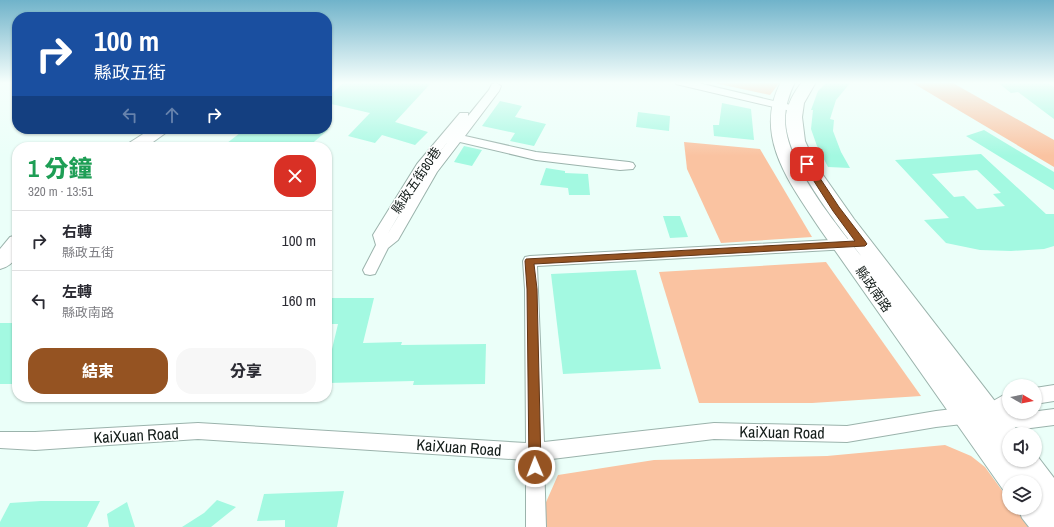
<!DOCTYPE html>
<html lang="zh-TW">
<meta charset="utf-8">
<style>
body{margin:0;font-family:"Archivo Narrow","Noto Sans TC",sans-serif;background:#f7f7f7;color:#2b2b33;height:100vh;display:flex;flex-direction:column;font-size:15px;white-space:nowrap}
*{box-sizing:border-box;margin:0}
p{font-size:13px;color:#7c7c81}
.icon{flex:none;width:22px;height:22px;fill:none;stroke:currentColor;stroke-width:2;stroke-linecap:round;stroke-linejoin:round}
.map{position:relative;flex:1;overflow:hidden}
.details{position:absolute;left:12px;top:142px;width:320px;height:260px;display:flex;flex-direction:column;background:#fff;border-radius:16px;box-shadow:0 1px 3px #0004}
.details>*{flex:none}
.hud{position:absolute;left:12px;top:12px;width:320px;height:122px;border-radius:16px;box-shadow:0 1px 3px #0004;background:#1a4fa0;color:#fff;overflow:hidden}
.needle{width:26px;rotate:99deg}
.tools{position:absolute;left:1002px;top:379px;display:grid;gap:8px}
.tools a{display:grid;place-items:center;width:40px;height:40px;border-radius:50%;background:#fff;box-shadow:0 1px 3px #0004;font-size:20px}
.pin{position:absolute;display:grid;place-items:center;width:34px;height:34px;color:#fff;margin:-17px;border-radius:8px;box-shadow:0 2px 6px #0006}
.me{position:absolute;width:44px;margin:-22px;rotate:359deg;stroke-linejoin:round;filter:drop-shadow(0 0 3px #0008)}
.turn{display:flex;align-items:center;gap:14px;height:84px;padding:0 16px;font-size:18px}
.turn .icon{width:52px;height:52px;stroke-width:2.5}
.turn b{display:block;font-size:28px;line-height:34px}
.lanes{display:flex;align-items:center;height:38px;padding:0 16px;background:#0003;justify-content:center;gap:20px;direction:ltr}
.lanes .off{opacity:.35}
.round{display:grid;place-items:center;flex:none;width:42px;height:42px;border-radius:16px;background:#f7f7f7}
.overview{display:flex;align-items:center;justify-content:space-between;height:68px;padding:0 16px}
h1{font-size:24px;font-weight:800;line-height:30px;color:#1e9e55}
.button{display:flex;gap:8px;margin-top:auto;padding:8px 16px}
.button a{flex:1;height:46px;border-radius:16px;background:#955322;color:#fff;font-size:16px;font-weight:800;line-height:46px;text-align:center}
.button a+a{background:#f7f7f7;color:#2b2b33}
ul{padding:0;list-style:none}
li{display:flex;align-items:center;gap:12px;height:60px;padding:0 16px;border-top:1px solid #e1e1e2}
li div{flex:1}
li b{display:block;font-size:15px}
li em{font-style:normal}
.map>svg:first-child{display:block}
.green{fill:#fac3a1}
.building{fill:#a3f9e1;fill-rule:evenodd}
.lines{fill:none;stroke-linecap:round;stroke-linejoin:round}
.street-casing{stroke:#9bb3ac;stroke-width:2}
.secondary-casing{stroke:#9bb3ac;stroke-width:2}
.street{fill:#fff;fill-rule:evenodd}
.secondary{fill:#fff;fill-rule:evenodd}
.route{fill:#955322;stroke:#613616}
.labels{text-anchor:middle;stroke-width:3;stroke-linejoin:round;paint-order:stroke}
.street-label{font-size:13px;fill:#141d1a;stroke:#fff}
.near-street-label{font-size:16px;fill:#141d1a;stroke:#fff}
</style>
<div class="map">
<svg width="1054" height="527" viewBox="0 0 1054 527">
<rect width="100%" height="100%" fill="#ebfff9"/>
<!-- green -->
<g class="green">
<path d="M710 82H780L770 95Z"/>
<path d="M911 82H951L1054 140V167Z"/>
<path d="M684 142 760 149 812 237 721 243 687 169Z"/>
<path d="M826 262 921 396 812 403H699L659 272Z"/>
<path d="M945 445 971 456 985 467 1009 500V508H1015L1028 527H544L543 509 558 475 654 460 827 456Z"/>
</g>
<!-- building -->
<g class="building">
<path d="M344 82H432L395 122 428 132 415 145 382 135 375 143 348 136 370 113 327 103V98Z"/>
<path d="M827 82H851L836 100 830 119 834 120 833 131 841 152 850 168 828 167 817 146 811 129 813 110H811L818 91Z"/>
<path d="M997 82H1047L1054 87V119L1018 92 1011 93Z"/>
<path d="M500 101 522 106 515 117 546 124 534 146 510 141 515 133 482 126Z"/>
<path d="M722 103 751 109 754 140 714 136 713 125H719Z"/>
<path d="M638 112 670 116 669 131 636 127Z"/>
<path d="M245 129H329L308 147H222Z"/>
<path d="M984 130 1054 172V190L966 136Z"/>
<path d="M464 146 482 150 472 166 454 162Z"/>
<path d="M981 154 1046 214H1054V246L1044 249 1011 251 980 250 946 243 924 220 949 218 895 160ZM977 170 1001 193 993 194 1005 206 977 209 964 196 954 197 932 174Z"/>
<path d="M546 168 565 171V173L588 174 590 195H569L568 188 540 185Z"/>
<path d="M663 216H680L688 237 670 238Z"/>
<path d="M636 270 661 369 563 374 551 274Z"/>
<path d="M327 298H374L363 343 402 342 401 345 486 344 485 384 413 385 414 381 327 383V370L338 324H327Z"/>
<rect x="0" y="323" width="17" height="61"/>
<path d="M344 491 337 527H285V520L257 521 264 494Z"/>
<path d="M217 500 236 507 211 527H182L204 513Z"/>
<path d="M41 501H100L87 527H0V522L10 503Z"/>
<path d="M127 502 135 527H109L107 514Z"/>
</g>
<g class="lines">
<defs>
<g id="street">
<path d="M675 82H694L795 106 796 108 791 111 676 84Z"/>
<path d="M496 83 501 86 499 91 465 136 536 152 629 162 633 163 635 166 633 169 620 170 536 160 460 142 437 172 398 240 388 248 375 274 370 275 365 274 363 270 376 245 373 235 417 164 460 113H468V116L489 90 492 84ZM450 139 428 167 387 235 426 169Z"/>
<path d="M849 239 854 241 856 244 854 247 849 249 537 266 544 442 714 423 847 426 936 411 986 405 1009 392V412L1023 413 1054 409V425L1023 429 989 421 936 427 847 442 714 439 544 460 546 527H526V460L198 439 35 450 0 448V432H35L198 423 526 443 525 289 523 261 525 257 530 256Z"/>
<path d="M1054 385V401L1035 404V388Z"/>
</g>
<g id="secondary">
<path d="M781 82H795C789 94 785 107 785 120 786 165 835 222 862 257 837 223 782 157 786 115 788 103 794 92 802 82H816L804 103 802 117 805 141 816 165 854 219 1018 431 1019 434H1009V452L1006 451 1009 455V460H1035V453L1054 478V527H1029L1022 518 1018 508H1035V482H1009V494L1004 491 820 229C791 185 752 136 781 82Z"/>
<path d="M151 129H169L167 132 146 147H127L129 143Z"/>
<path d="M17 235C17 251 19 264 0 269V249L10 237Z"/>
</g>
</defs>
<!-- street casing -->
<use href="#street" class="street-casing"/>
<!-- secondary casing -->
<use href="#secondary" class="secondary-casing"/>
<!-- street -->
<use href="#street" class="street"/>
<!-- secondary -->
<use href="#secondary" class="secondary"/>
</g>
<!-- sky -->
<linearGradient id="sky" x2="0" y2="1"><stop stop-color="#70b3ca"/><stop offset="0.53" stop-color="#f6fffc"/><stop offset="1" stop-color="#f6fffc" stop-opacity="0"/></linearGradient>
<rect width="1054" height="156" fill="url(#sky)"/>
<!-- route -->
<path class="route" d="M807 162 810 163 839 207 865 241 867 244 865 246 534 264 537 289 541 467 539 471 535 473 530 471 529 467 527 289 525 261 526 259 855 241 833 211 803 164Z"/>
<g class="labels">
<!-- street labels -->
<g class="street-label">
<text transform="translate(416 180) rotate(-56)" y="5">縣政五街80巷</text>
<text transform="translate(874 289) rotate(55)" y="5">縣政南路</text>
</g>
<!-- near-street labels -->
<g class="near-street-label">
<text transform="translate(782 432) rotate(1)" y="6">KaiXuan Road</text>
<text transform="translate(136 435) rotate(-3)" y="6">KaiXuan Road</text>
<text transform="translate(459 447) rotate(4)" y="6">KaiXuan Road</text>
</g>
</g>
</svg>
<div class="tools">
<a><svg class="needle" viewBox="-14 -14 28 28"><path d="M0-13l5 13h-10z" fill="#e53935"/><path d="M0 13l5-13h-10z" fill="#7c7c81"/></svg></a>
<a><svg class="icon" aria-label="sound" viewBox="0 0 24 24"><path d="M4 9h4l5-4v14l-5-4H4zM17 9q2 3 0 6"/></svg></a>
<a><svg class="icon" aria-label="layers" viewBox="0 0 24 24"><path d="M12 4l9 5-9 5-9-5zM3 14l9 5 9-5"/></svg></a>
</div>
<div class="pin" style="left:807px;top:164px;background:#d93025"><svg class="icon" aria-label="arrive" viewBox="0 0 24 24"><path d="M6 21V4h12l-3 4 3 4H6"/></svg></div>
<svg class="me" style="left:535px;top:467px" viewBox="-20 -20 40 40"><circle r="17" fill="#955322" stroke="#fff" stroke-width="3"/><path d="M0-11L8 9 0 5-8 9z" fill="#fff"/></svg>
<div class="hud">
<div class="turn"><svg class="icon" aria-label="right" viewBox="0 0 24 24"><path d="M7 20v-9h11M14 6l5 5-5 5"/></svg><div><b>100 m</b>縣政五街</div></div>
<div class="lanes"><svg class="icon off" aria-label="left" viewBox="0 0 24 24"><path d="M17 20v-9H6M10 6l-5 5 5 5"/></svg><svg class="icon off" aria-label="ahead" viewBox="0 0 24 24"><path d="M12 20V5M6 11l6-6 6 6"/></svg><svg class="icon" aria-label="right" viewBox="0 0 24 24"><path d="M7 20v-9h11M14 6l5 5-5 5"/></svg></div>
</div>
<section class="details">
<div class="overview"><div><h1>1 分鐘</h1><p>320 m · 13:51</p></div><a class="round" style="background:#d93025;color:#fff"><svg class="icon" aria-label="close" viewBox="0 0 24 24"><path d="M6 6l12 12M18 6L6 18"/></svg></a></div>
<ul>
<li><svg class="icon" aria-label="right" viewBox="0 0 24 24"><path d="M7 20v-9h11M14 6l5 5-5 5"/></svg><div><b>右轉</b><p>縣政五街</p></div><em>100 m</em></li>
<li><svg class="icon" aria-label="left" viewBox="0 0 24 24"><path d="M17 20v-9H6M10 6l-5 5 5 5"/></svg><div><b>左轉</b><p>縣政南路</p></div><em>160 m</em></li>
</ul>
<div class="button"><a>結束</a><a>分享</a></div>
</section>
</div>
